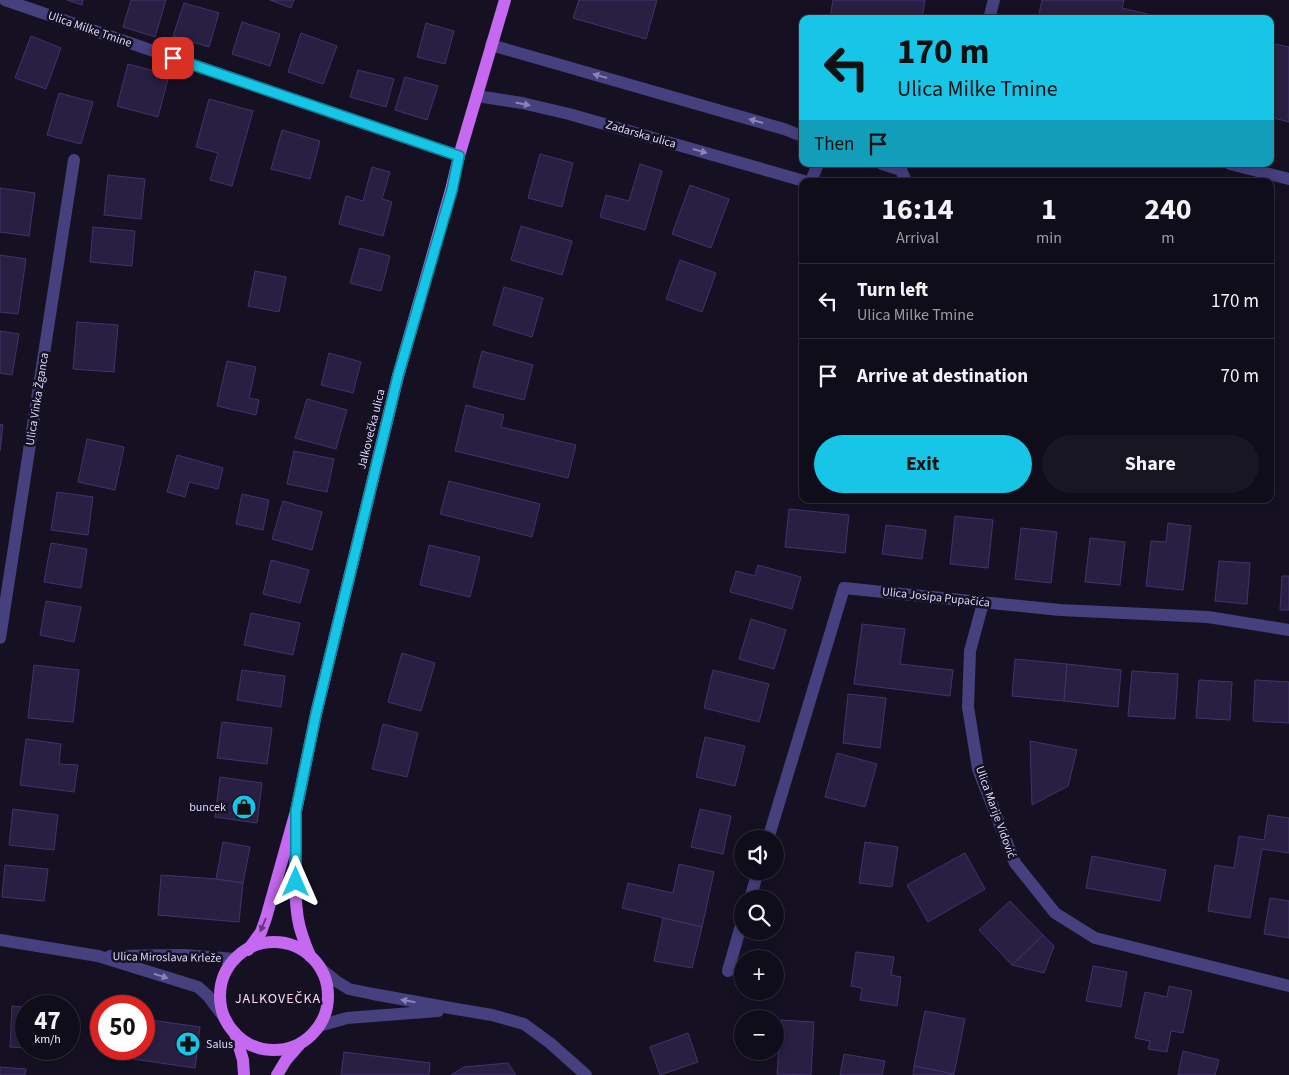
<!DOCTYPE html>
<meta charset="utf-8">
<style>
body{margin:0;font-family:"Source Sans 3",sans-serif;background:#191623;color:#f1f3f6;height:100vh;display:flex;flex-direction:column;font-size:19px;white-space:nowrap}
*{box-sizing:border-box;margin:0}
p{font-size:16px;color:#9c9ca2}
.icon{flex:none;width:28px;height:28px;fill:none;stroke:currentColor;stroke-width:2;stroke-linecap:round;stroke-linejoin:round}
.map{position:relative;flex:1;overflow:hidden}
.sheet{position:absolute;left:799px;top:178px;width:475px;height:325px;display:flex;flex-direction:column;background:#100d1a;border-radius:10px;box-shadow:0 2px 12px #0003,0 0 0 1px #302d39}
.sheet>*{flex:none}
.guide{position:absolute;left:799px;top:15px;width:475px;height:152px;border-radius:10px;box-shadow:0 2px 12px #0003,0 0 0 1px #302d39;background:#17c6e7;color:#111;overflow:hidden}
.controls{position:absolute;left:734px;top:830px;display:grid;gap:10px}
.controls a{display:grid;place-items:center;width:50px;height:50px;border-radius:50%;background:#100d1a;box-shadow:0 2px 12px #0003,0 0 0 1px #302d39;font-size:25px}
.speed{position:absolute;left:15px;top:995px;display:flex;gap:10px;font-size:25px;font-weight:700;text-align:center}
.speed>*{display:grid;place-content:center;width:65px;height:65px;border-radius:50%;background:#100d1a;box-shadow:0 2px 12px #0003,0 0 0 1px #302d39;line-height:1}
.speed small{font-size:12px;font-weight:400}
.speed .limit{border:8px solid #d22;background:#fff;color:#111}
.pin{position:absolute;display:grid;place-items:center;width:42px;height:42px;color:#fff;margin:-21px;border-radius:10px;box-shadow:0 2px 8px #0006}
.me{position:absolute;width:55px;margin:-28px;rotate:0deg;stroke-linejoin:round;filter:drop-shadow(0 0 4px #0008)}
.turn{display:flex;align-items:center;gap:18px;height:105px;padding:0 15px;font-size:22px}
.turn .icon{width:65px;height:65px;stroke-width:2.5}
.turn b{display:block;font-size:35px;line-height:42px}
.then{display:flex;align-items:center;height:48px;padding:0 15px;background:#0003;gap:10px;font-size:19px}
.eta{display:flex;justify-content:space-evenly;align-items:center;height:85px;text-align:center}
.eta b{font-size:30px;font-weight:700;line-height:35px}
.action{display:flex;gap:10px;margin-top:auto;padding:10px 15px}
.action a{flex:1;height:58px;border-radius:30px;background:#17c6e7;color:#111;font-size:20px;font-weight:700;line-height:58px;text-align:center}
.action a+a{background:#191623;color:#f1f3f6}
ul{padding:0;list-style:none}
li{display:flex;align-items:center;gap:15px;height:75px;padding:0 15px;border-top:1px solid #302d39}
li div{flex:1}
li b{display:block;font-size:19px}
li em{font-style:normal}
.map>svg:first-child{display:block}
.building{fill:#281f42;stroke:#42336c}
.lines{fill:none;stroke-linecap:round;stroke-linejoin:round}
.minor{stroke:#46407e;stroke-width:12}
.major{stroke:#c569f0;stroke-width:12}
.oneway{fill:#8a84b6}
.oneway2{fill:#64397f}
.route-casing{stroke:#0f8196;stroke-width:12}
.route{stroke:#17c6e7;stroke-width:9}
.labels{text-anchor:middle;stroke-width:5;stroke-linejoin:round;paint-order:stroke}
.street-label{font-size:12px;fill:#ddd7fb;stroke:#151123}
.poi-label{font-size:12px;fill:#ddd7fb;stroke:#151123;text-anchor:end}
.neighbourhood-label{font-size:14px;letter-spacing:1px;fill:#fbd9ed;stroke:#151123}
</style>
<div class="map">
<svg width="1289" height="1075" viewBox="0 0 1289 1075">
<rect width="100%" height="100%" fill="#151123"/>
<!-- building -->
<g class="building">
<path d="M67 0H83L82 5Z"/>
<path d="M131 0H166L155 37 123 27Z"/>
<path d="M270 0H294L291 8Z"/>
<path d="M579 0H657L646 39 573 18Z"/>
<path d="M833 0H925L922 19H837L830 18Z"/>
<path d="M1042 0H1124L1122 8 1168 19H1038Z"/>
<path d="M184 3 219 13 209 47 173 36Z"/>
<path d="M242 22 280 34 270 66 232 54Z"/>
<path d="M426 23 454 31 445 64 417 57Z"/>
<path d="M301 33 337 46 323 84 288 72Z"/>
<path d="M31 36 61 48 46 89 15 78Z"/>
<path d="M1270 43 1289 47V122L1270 117Z"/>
<path d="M128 64 169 75 158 117 117 106Z"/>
<path d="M358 70 394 79 386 107 350 97Z"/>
<path d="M405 77 438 86 427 120 395 110Z"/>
<path d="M59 93 93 102 81 144 47 135Z"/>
<path d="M209 99 253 111 232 186 210 180 218 153 196 147Z"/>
<path d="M282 130 320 141 310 179 271 169Z"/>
<path d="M540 154 573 163 562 207 528 198Z"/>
<path d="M640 164 662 171 645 230 600 217 606 195 629 201Z"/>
<path d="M372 167 390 172 382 199 392 202 383 236 339 224 346 196 363 201Z"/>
<path d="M108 175 145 179 141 219 104 215Z"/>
<path d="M690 185 729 199 711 248 672 234Z"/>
<path d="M0 188 35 193 29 236 0 232Z"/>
<path d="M521 226 572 241 562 275 511 260Z"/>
<path d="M93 227 135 231 132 266 90 262Z"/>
<path d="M360 248 390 256 381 291 350 283Z"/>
<path d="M0 255 26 259 18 314 0 312Z"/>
<path d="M680 260 716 273 702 312 666 299Z"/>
<path d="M255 271 286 277 279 312 248 306Z"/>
<path d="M504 287 543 298 532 337 493 325Z"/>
<path d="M77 322 118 325 114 372 73 369Z"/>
<path d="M0 331 19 334 12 375 0 373Z"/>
<path d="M482 351 533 365 524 400 473 387Z"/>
<path d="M329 353 361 362 353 393 321 385Z"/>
<path d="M227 361 256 367 249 398 259 400 256 415 217 406Z"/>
<path d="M307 399 347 410 336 449 295 438Z"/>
<path d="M466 405 504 415 501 427 576 445 568 478 455 451Z"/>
<path d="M0 424 3 425 0 451Z"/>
<path d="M87 439 124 447 115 490 78 482Z"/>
<path d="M294 451 334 459 327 492 287 484Z"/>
<path d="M177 455 223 468 218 489 189 482 185 497 167 492Z"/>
<path d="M449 481 540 504 532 537 440 514Z"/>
<path d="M57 492 93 497 88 535 51 530Z"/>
<path d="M242 494 269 500 263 530 236 524Z"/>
<path d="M283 501 322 512 312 550 272 539Z"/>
<path d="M789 509 849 515 845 553 785 547Z"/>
<path d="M955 516 993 520 988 568 950 564Z"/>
<path d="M1168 523 1191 526 1183 590 1146 586 1151 541 1166 542Z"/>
<path d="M886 525 926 530 922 559 882 554Z"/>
<path d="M1021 528 1057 532 1051 583 1015 579Z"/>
<path d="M1090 538 1125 542 1120 585 1085 582Z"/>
<path d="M51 543 87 549 81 588 44 582Z"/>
<path d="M429 545 480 557 470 597 420 585Z"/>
<path d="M271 560 309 570 300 603 263 594Z"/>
<path d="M1219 561 1250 563 1247 604 1215 601Z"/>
<path d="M758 565 801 577 792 609 730 592 736 571 755 576Z"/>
<path d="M1282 576H1289V610H1280Z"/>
<path d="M46 601 81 607 74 642 40 635Z"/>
<path d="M251 613 300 623 293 655 244 645Z"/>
<path d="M751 619 786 630 774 669 739 659Z"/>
<path d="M862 624 905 629 900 664 953 670 950 696 854 684Z"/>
<path d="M402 653 435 663 421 711 388 702Z"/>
<path d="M1015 659 1067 664 1064 701 1012 696Z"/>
<path d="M1067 664 1121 670 1118 707 1064 701Z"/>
<path d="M34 665 79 670 73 722 28 718Z"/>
<path d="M242 670 285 676 281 707 237 700Z"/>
<path d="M713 670 769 684 759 722 704 708Z"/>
<path d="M1132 671 1178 674 1175 719 1128 716Z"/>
<path d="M1199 680 1232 682 1230 720 1196 718Z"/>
<path d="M1255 680 1289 682V723L1253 721Z"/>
<path d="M848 694 886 698 880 748 843 743Z"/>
<path d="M222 722 272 728 267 764 217 758Z"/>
<path d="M383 724 418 733 407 777 372 769Z"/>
<path d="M705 737 745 746 735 786 696 777Z"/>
<path d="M26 739 61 744 59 764 78 765 74 792 20 785Z"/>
<path d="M1030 741 1077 750 1068 786 1032 805Z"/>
<path d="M837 753 877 764 865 807 825 797Z"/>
<path d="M220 777 262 783 257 823 215 817Z"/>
<path d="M13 809 58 815 54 850 9 845Z"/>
<path d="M700 809 731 816 723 854 691 847Z"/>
<path d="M1268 815 1289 818V853L1262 849 1250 918 1208 911 1215 865 1234 868 1239 836 1264 840Z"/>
<path d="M223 842 250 847 243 883 216 879Z"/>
<path d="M865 842 898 847 892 887 859 883Z"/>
<path d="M965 853 985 889 928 922 907 885Z"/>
<path d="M1092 856 1166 870 1160 901 1086 888Z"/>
<path d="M679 864 714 872 702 927 622 908 628 883 673 893Z"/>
<path d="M5 865 48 869 44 901 2 897Z"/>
<path d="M161 875 216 879 243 883 239 922 158 915Z"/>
<path d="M1270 898 1289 901V938L1264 934Z"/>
<path d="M1010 901 1043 935 1012 965 979 930Z"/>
<path d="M663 918 702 927 692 968 654 961Z"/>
<path d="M1043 935 1054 946 1044 973 1012 965Z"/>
<path d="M856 952 894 957 891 975 901 977 897 1006 860 1000 862 988 851 986Z"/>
<path d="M1093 966 1127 972 1121 1007 1086 1001Z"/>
<path d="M1169 986 1192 991 1183 1033 1171 1031 1167 1052 1148 1049 1150 1041 1135 1038 1145 992 1167 997Z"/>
<path d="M12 1006 26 1007V1048L10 1047Z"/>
<path d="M925 1011 965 1019 954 1074 914 1066Z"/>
<path d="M144 1019 200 1027 195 1068 133 1059 134 1049H144Z"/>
<path d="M781 1020 814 1022 811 1075 777 1074Z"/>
<path d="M688 1033 698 1062 660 1075 650 1047Z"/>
<path d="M1183 1051 1219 1060 1215 1075H1178Z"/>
<path d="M344 1052 430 1063 429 1075H341Z"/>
<path d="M844 1054 885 1061 882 1075H840Z"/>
<path d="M508 1063 516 1075H451L464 1067Z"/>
<path d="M914 1066 954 1074V1075H913Z"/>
<path d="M0 1067 26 1069 25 1075H0Z"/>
</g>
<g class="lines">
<!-- minor -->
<g class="minor">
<path d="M5 0 459 156"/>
<path d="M989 19 994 0"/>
<path d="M491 45 784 129 802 136"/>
<path d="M477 96 522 103 569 114 804 181"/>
<path d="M882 164 901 170 905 179V181"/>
<path d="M1230 164 1289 179"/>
<path d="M811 181 818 164"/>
<path d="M983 603 970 651 968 707 978 769 1015 863 1055 913 1095 938 1289 986"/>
<path d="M0 638 74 160"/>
<path d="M768 839 844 588 1060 610 1208 617 1289 630"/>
<path d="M750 899 758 871"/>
<path d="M0 940 98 956 198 987 208 996 226 1020"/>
<path d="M110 956 184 955 235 959"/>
<path d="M321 969 336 981 349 989 373 994 456 1009 492 1015 524 1024 550 1043 586 1075"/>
<path d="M728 971 742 922"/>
<path d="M319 1026 347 1018 438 1011"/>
</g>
<!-- major -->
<g class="major">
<path d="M296 828C296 858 293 889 298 919 300 932 305 944 310 956"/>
<circle cx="274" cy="996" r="54"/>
<path d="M248 950 261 932 266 918 296 811 316 714 398 376 451 190 459 156 505 0"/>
<path d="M235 1033 243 1060 244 1075"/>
<path d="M277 1075 286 1060 299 1045"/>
</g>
</g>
<!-- one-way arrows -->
<defs><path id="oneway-solid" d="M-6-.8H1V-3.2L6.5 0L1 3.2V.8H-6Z" transform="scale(1.25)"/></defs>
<g class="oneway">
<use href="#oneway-solid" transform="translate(600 76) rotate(-164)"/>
<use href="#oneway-solid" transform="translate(523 104) rotate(11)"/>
<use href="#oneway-solid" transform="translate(756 121) rotate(-164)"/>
<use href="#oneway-solid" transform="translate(700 151) rotate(16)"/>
<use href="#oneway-solid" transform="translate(161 976) rotate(17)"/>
<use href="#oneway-solid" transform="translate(408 1001) rotate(-170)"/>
</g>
<use class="oneway2" href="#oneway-solid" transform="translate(263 925) rotate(113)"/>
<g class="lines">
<defs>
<path id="route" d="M173 58 459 156 452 190 398 376 316 714 296 811V882"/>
</defs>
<!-- route casing -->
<use href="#route" class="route-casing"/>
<!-- route -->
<use href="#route" class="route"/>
</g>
<!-- icons -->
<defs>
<symbol id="shop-disc" viewBox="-11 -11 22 22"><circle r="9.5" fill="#17c6e7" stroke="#151123"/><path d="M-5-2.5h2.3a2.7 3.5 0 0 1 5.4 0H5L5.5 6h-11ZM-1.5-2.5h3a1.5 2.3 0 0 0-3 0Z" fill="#111"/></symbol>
<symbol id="pharmacy-disc" viewBox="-11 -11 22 22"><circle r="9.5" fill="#17c6e7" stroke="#151123"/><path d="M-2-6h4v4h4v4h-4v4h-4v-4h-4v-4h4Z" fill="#111"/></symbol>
</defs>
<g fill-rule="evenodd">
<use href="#shop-disc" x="230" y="793" width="28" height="28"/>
<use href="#pharmacy-disc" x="174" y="1030" width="28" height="28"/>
</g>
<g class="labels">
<!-- street labels -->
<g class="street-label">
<text transform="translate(90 29) rotate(19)" y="4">Ulica Milke Tmine</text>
<text transform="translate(641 134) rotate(16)" y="4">Zadarska ulica</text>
<text transform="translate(37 399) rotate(-81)" y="4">Ulica Vinka Žganca</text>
<text transform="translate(371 429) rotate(-76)" y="4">Jalkovečka ulica</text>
<text transform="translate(936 597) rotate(6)" y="4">Ulica Josipa Pupačića</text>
<text transform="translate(996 812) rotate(70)" y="4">Ulica Marije Vidović</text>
<text transform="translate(167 957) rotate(1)" y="4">Ulica Miroslava Krleže</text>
</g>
<!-- poi labels -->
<g class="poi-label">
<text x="226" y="811">buncek</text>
<text x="206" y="1048" text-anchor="start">Salus</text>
</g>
<!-- neighbourhood labels -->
<g class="neighbourhood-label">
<text x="278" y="1003">JALKOVEČKA</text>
</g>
</g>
</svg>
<div class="controls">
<a><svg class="icon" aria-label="sound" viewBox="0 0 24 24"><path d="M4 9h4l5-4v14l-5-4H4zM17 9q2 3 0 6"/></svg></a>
<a><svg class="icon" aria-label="search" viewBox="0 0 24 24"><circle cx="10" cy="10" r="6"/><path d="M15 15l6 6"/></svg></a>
<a>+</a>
<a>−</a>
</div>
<div class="speed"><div>47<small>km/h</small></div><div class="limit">50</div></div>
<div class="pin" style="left:173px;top:58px;background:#d93025"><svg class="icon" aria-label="arrive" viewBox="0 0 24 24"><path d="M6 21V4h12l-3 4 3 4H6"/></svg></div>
<svg class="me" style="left:296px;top:882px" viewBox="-20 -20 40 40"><path d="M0-17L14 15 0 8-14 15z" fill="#17c6e7" stroke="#fff" stroke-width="4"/></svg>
<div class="guide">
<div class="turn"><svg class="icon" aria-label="left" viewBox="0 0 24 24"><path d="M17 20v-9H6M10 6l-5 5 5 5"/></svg><div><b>170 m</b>Ulica Milke Tmine</div></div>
<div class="then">Then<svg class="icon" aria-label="arrive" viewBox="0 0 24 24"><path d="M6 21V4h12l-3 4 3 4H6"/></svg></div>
</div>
<section class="sheet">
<div class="eta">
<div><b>16:14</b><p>Arrival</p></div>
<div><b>1</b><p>min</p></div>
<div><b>240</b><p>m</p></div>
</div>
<ul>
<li><svg class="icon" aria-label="left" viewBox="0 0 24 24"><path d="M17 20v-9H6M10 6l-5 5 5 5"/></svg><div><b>Turn left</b><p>Ulica Milke Tmine</p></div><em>170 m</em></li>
<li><svg class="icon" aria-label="arrive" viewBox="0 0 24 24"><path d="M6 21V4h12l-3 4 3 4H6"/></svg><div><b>Arrive at destination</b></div><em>70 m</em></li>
</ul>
<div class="action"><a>Exit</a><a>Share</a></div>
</section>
</div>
